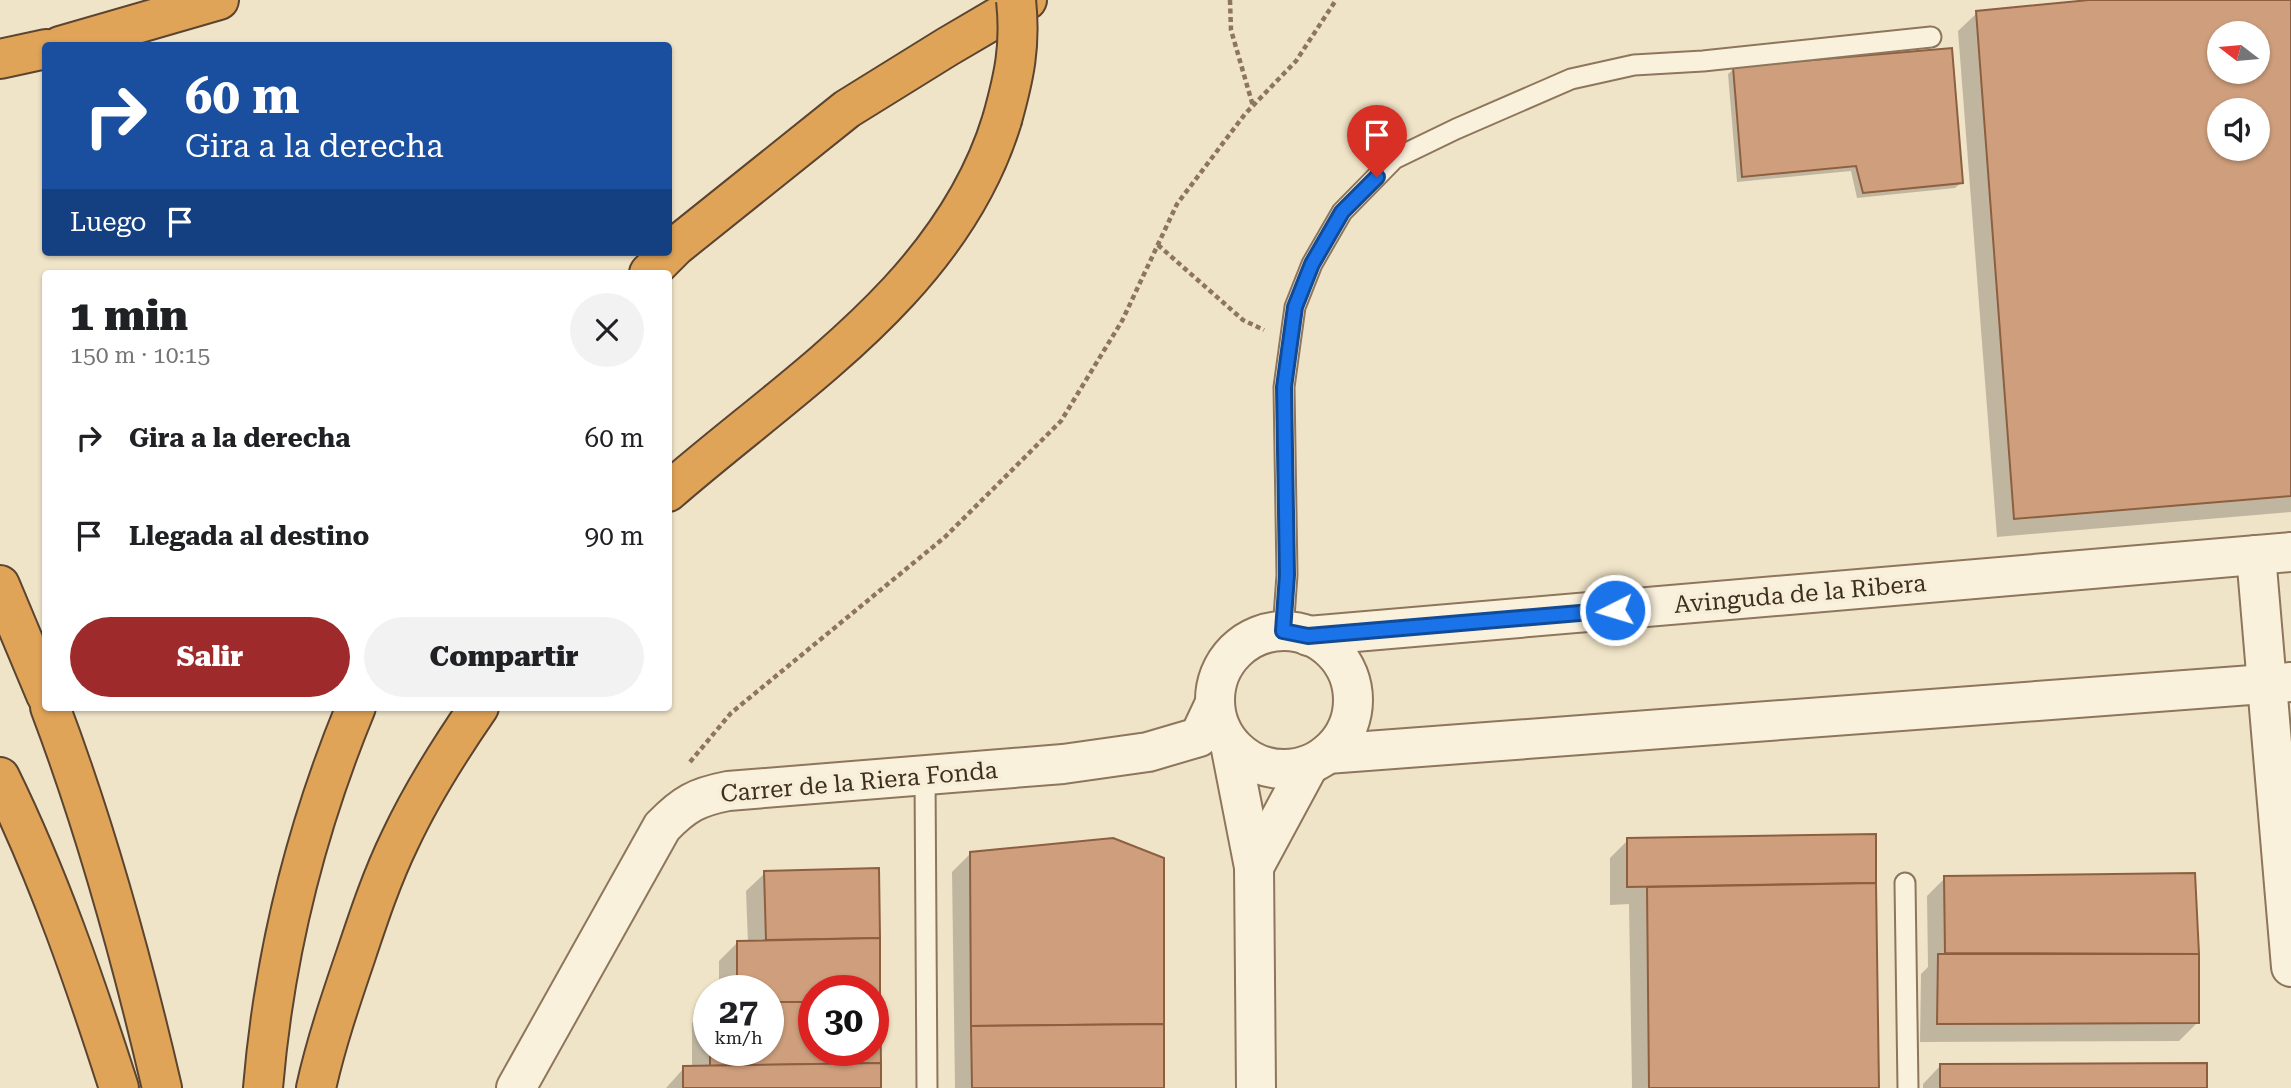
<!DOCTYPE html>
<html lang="es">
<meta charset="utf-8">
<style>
body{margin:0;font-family:"Roboto Serif",serif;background:#f2f2f2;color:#202124;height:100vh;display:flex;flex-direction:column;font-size:26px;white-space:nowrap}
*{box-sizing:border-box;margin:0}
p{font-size:23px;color:#757577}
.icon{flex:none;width:38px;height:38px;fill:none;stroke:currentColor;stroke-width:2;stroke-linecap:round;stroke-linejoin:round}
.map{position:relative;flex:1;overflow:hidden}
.panel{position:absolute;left:42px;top:270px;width:630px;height:441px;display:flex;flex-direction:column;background:#fff;border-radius:7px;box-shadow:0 2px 5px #0004}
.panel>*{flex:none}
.hud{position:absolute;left:42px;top:42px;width:630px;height:214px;border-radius:7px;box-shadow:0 2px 5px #0004;background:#1a4fa0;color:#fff;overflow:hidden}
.needle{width:46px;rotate:286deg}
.fabs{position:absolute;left:2207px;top:21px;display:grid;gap:14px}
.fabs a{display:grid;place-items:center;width:63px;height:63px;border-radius:50%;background:#fff;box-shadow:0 2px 5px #0004;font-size:35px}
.speed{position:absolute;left:693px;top:975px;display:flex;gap:14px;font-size:35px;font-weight:700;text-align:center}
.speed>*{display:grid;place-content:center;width:91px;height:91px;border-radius:50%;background:#fff;box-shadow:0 2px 5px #0004;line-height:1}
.speed small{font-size:18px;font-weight:400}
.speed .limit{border:10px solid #d22;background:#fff;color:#111}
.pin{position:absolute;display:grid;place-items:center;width:60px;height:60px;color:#fff;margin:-72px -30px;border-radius:50% 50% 50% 0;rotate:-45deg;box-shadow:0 0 7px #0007}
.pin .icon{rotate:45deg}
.me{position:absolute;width:77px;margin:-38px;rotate:265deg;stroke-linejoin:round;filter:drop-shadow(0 0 5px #0008)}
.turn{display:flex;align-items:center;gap:24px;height:147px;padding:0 28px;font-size:32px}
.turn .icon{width:91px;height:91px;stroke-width:2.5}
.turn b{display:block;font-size:49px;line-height:60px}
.then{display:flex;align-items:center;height:66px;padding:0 28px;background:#0003;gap:14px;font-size:26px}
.round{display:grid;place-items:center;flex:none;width:74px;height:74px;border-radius:37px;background:#f2f2f2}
.head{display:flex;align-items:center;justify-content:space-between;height:119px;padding:0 28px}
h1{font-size:42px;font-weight:800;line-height:52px}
.button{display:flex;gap:14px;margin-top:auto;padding:14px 28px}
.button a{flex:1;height:80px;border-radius:42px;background:#9e2a2b;color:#fff;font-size:28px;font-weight:800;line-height:80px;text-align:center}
.button a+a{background:#f2f2f2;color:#202124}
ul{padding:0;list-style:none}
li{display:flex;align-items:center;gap:21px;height:98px;padding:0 28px}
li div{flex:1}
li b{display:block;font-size:26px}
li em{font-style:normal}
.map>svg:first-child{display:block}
.shadow{fill:#0003;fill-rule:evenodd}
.building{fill:#cf9f7d;stroke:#8d5f41;stroke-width:2;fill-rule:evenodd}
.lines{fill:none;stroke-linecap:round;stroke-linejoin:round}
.service-casing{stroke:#8d765c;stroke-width:23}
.minor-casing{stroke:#8d765c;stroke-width:42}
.motorway-casing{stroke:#5b4430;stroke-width:42}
.path{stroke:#8d765c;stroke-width:4.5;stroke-dasharray:5 3.5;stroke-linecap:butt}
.service{stroke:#faf1dc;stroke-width:19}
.minor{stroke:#faf1dc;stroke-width:38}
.motorway{stroke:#e0a458;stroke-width:38}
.motorway-bridge-casing{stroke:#5b4430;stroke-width:42;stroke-linecap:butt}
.motorway-bridge{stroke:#e0a458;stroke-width:38}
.route-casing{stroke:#114b97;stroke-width:18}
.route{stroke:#1a73e8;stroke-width:12}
.labels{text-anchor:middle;stroke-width:7;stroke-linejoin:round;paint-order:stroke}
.street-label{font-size:24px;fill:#3d2e20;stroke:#f7eed8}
</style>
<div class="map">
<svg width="2291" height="1088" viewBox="0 0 2291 1088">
<rect width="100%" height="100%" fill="#f0e4c8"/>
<!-- shadow -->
<g class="shadow">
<path d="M2107 0H2291V512L1997 537 1958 31 1977 13ZM2219 33H2258V72H2219ZM2219 110H2258V149H2219Z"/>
<path d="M1734 69 1961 183 1955 188 1857 198 1851 171 1737 182 1728 74Z"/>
<path d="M1874 835 1877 1088H1632L1629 904 1610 905V858L1628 840Z"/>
<path d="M971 853 1163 1088H955L952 872Z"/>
<path d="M877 870 879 1088H666L684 1068H692V1023L709 1006V1050H768V990H719V961L738 942H748L746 891 765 873ZM814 990H873V1050H814Z"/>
<path d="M2193 875 2197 955V1023L2179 1041 1920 1042 1921 974 1928 967 1927 896 1945 878Z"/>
<path d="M1941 1065 2205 1088H1923V1084Z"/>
</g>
<!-- building -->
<g class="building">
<path d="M2089 0H2291V496L2014 519 1976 11ZM2219 33H2258V72H2219ZM2219 110H2258V149H2219Z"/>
<path d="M1952 48 1963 183 1863 193 1856 166 1742 177 1733 67Z"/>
<path d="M1876 834V883L1627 887V838Z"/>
<path d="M1113 838 1164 858V1024L971 1026 970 852Z"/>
<path d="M879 868 880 938 766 940 764 871Z"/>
<path d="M2195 873 2199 954 1945 953 1944 876Z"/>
<path d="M1876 883 1879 1088H1649L1647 887Z"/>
<path d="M880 938V1001H873V990H814V1002H768V990H737V941Z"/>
<path d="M1938 954H2199V1023L1937 1024Z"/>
<path d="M873 1001H880L881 1063 710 1066V1050H768V1002H814V1050H873Z"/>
<path d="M1164 1024V1088H972L971 1026Z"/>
<path d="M881 1063V1088H683V1066Z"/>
<path d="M2207 1063V1088H1940V1064Z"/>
</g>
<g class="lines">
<defs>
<g id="service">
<path d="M1283 631 1287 575 1284 387 1295 307 1312 264 1342 212 1394 159 1456 129 1571 79 1634 65 1703 61 1931 37"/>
<path d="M925 776 927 1088"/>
<path d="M1905 883 1908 1088"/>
</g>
<g id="minor">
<path d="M2256 555 2291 967"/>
<circle cx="1284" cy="700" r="69"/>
<path d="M1308 636 2291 552"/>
<path d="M1230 744 1254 867 1256 1088"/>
<path d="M1327 754 2291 682"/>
<path d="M1254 867 1309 765"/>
<path d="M516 1088 662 827C684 804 697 797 728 791L1063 764 1148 752 1199 737 1215 703"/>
</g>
<g id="motorway">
<path d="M60 46 219 0"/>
<path d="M0 59 46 49"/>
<path d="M649 273 676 246 847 109 947 47 1027 0"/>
<path d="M668 492C793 383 951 287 1002 120"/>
<path d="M0 585 46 695"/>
<path d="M50 707C97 831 132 959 162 1088"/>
<path d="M0 777C49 877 85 982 119 1088"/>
<path d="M263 1088C274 957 306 828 356 707"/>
<path d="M316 1088C326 1043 341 999 356 955 369 916 382 877 400 840 422 793 450 749 479 707"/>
</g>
</defs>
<!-- service casing -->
<use href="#service" class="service-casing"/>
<!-- minor casing -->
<use href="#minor" class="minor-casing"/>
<!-- motorway casing -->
<use href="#motorway" class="motorway-casing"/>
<!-- path -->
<g class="path">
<path d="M1230 0 1231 30 1253 106"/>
<path d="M1158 245 1243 320 1264 330"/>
<path d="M690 762 731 713 945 537 1061 421 1122 321 1177 204 1245 114 1296 61 1336 0"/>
</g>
<!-- service -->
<use href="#service" class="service"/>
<!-- minor -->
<use href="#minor" class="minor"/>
<!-- motorway -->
<use href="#motorway" class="motorway"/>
<defs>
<path id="motorway-bridge" d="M1002 120C1014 77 1021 46 1016 0"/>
</defs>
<!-- motorway-bridge casing -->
<use href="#motorway-bridge" class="motorway-bridge-casing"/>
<!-- motorway-bridge -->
<use href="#motorway-bridge" class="motorway-bridge"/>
</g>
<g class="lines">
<defs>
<path id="route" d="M1377 177 1342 212 1312 264 1295 307 1284 387 1287 575 1283 631 1308 636 1615 610"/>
</defs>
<!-- route casing -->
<use href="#route" class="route-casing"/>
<!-- route -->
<use href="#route" class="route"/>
</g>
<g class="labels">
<!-- street labels -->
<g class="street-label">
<text transform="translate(1800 594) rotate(-5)" y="8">Avinguda de la Ribera</text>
<text transform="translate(859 782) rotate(-5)" y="8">Carrer de la Riera Fonda</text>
</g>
</g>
</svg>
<div class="fabs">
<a><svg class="needle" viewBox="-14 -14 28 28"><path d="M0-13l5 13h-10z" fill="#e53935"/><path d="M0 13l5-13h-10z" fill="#757577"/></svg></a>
<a><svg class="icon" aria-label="sound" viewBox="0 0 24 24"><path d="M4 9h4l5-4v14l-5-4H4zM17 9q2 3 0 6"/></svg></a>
</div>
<div class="speed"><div>27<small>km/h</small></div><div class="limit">30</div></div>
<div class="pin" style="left:1377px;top:177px;background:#d93025"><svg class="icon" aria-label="arrive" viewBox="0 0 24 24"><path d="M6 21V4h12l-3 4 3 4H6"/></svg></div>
<svg class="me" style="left:1615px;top:610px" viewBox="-20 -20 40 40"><circle r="17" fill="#1a73e8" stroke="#fff" stroke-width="3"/><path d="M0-11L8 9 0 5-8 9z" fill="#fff"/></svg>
<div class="hud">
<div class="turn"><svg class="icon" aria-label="right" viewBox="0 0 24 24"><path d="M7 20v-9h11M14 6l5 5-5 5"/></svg><div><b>60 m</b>Gira a la derecha</div></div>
<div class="then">Luego<svg class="icon" aria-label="arrive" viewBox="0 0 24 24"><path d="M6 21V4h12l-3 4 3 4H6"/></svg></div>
</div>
<section class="panel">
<div class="head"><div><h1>1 min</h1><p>150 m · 10:15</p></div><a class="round"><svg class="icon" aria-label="close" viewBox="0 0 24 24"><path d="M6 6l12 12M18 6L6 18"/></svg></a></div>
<ul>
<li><svg class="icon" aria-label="right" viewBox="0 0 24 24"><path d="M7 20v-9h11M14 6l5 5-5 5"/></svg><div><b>Gira a la derecha</b></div><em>60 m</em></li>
<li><svg class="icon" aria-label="arrive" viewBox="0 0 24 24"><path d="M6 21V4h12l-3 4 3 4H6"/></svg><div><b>Llegada al destino</b></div><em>90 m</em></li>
</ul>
<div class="button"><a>Salir</a><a>Compartir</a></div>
</section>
</div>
